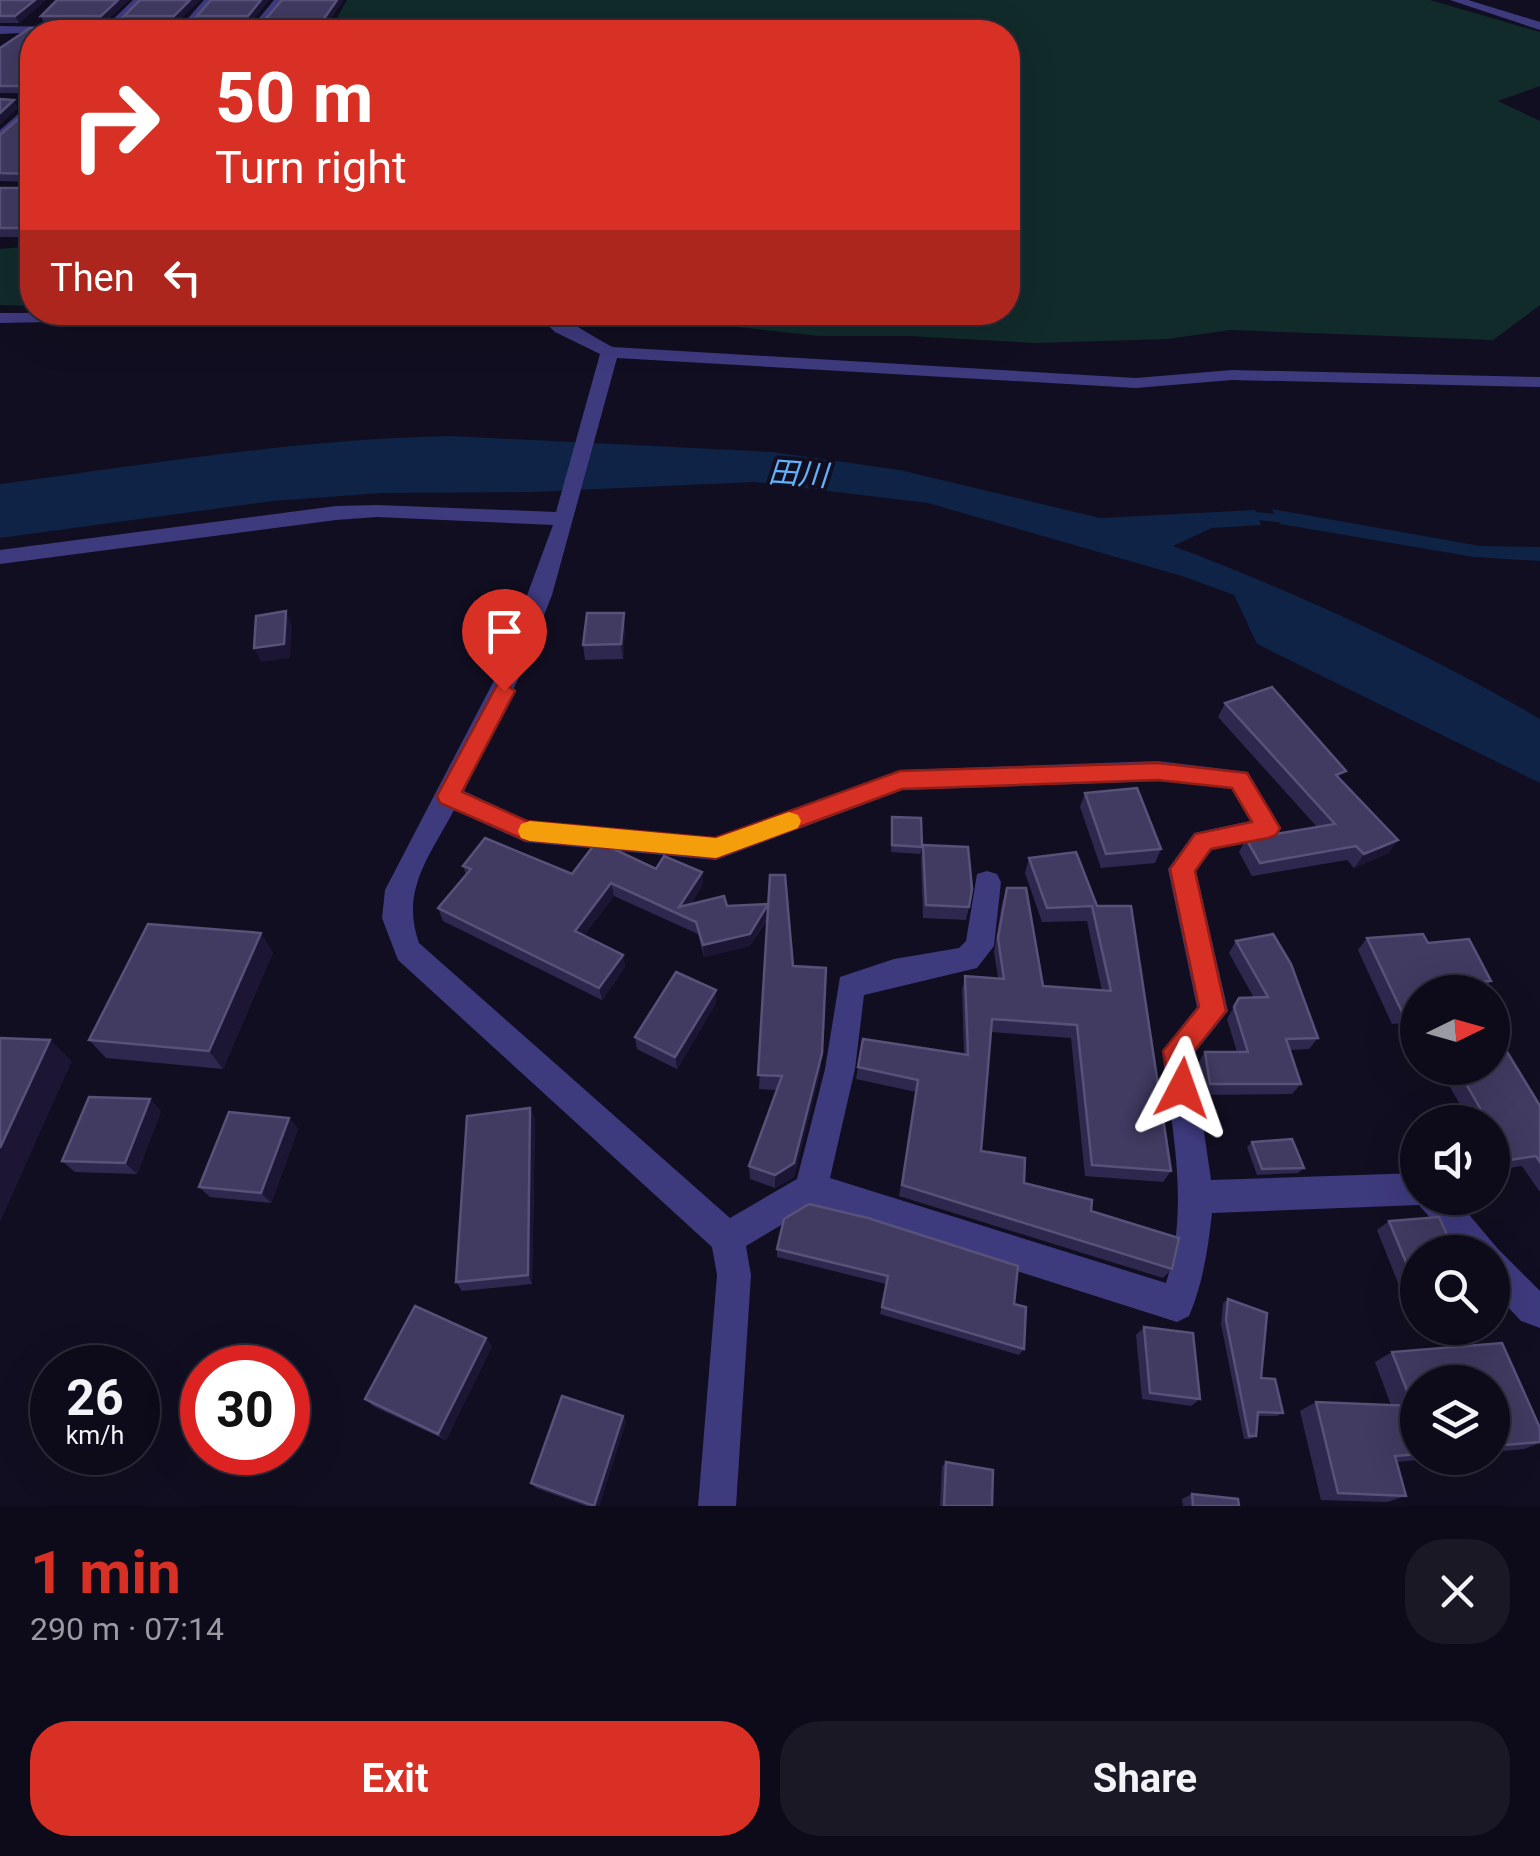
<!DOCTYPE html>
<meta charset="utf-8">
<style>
body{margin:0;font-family:Roboto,"Noto Sans JP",sans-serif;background:#1b1826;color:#f1f3f6;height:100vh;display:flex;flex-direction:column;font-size:38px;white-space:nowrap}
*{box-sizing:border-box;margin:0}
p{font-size:32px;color:#9a9aa2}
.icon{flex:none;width:55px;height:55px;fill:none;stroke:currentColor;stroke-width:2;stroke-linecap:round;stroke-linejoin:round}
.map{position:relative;height:1506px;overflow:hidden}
.details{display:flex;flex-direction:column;background:#0d0a19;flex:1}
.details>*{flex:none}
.guide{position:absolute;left:20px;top:20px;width:1000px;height:305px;border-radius:40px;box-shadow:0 10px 40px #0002,0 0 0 2px #2d2b38;background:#d93025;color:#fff;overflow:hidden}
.needle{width:65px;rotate:85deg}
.tools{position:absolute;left:1400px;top:975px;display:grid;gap:20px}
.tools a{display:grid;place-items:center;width:110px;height:110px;border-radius:50%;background:#0d0a19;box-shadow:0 10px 40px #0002,0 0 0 2px #2d2b38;font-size:50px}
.speed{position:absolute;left:30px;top:1345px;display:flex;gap:20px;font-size:50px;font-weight:700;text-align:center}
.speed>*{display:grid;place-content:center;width:130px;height:130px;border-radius:50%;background:#0d0a19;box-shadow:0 10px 40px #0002,0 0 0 2px #2d2b38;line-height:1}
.speed small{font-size:25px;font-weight:400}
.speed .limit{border:15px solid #d22;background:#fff;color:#111}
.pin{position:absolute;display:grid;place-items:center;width:85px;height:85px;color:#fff;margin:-102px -42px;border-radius:50% 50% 50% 0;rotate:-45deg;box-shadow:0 0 10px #0007}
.pin .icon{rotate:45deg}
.me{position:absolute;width:110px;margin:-55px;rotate:4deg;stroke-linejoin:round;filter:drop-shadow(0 0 8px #0008)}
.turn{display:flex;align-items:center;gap:35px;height:210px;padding:0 30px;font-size:45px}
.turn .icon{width:130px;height:130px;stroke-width:2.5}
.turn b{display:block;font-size:70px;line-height:85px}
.then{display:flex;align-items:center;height:95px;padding:0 30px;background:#0003;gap:20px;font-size:38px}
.round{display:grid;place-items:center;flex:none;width:105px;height:105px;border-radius:40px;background:#1b1826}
.headline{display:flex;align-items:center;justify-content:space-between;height:170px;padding:0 30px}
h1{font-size:60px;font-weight:700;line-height:75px;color:#d93025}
.primary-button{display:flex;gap:20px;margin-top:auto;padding:20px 30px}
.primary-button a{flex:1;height:115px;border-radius:40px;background:#d93025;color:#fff;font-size:40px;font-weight:700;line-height:115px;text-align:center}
.primary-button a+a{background:#1b1826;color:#f1f3f6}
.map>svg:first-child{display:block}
.green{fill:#112b2a}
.water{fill:#0e2345}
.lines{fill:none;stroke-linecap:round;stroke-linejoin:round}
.stream{stroke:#0e2345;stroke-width:8}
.minor{fill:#3e3a7e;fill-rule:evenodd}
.wall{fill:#2f284e}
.shaded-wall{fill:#1c1634}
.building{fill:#413a61;stroke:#585179;stroke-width:2.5}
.route{fill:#d93025;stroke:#8d1f18;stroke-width:2.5}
.slow{fill:#f59e0b}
.labels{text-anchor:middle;stroke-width:8;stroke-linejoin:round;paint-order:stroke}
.water-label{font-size:30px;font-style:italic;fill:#61b2fa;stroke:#110e21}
</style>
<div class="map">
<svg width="1540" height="1506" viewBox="0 0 1540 1506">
<rect width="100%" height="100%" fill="#110e21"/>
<!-- green -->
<g class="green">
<path d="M347 0H1430L1540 32V86L1498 101 1540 121V305L1493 340 1230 330 1168 339 1035 343 909 336H819L640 316 527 325 516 313 1008 312V32H329Z"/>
<path d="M32 246V306L0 305V249Z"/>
</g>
<!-- water -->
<g class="water">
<path d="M451 436 772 452 900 470 1100 518 1255 510 1261 525 1212 528 1173 546C1300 594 1423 650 1540 719V783L1257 644 1234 595 1182 576 928 503 754 482 532 492 382 493 273 501 0 538V484C150 464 299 439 451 436Z"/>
<path d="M1272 509 1480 546 1540 547V561L1474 557 1280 524Z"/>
</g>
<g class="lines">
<!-- stream -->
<path class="stream" d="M1246 515 1286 519"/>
<!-- minor -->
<g class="minor">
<path d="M133 0H146L112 32H100Z"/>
<path d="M204 0H216L186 32H176Z"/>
<path d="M274 0H286L260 32 219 31 252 27Z"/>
<path d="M1450 0H1468L1540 22V30Z"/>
<path d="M0 26 60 27 66 31 0 34Z"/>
<path d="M32 102V113L0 142V130Z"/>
<path d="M320 312 312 317 0 323V313Z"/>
<path d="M534 312C561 312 588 335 613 347L1136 378 1232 370 1540 377V387L1232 380 1136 388 617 358 552 595 522 671 464 791 528 821 715 838 901 770 1158 761 1248 772 1281 828 1277 836 1211 850 1196 871 1228 1011 1193 1055 1211 1180 1418 1173V1198H1455L1498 1249 1540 1291V1328L1521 1321 1492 1290V1252H1460L1419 1205 1212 1213C1208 1249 1203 1283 1189 1316L1177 1322 813 1206 746 1246 751 1275 736 1506H698L717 1275 712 1247 398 960 382 918 385 890 499 671 553 525 377 517 336 520 0 564V550L336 506 377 505 556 512 600 354 555 332ZM1158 781 1231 788 1250 821 1194 833 1168 869 1197 1007 1162 1051C1172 1129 1190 1206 1166 1283L830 1178 855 1069 864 995 977 968 994 946 1001 882 997 874 987 871 977 874 966 941 959 948 894 959 840 977 825 1069 797 1179 730 1218 419 943C400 890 430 856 454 810L525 842 716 860 902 790Z"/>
</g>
</g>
<!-- wall -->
<g class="wall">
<path d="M0 0H46L19 23H0Z"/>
<path d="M57 0H129L103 23H44L41 16Z"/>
<path d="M140 0H200L176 23H127L124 16Z"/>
<path d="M211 0H269L250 23H200L197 16Z"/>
<path d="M281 0H343L325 27H311L307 32H32V237H0V188H28L32 185 31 182 0 181V135L31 108V93H0V48L30 28H258Z"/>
<path d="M625 627 623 659 585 660 583 645Z"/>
<path d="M1225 703 1341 780 1398 840 1388 853 1354 868 1347 860 1252 876 1239 852 1246 839 1317 827 1218 717Z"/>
<path d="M1085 793 1161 849 1155 863 1101 868 1080 807Z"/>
<path d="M892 817 922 847 921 854 891 852Z"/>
<path d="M923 845 969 907 966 920 923 918 921 859Z"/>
<path d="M1076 852 1171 1171 1163 1182 1085 1176 1071 1038 991 1032 981 1151 1024 1183 1091 1211 1172 1269 1163 1278 899 1196 916 1092 856 1079 863 1039 964 1054 962 990 965 976 998 978 994 952 1002 903 1007 888 1043 986 1102 991 1087 921 1042 922 1025 873 1029 858Z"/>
<path d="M463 866 572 874 656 869 702 872 703 884 690 905 727 906 768 904 793 966 821 1068 794 1177 775 1188 750 1179 749 1166 777 1090 759 1089 768 918 750 946 704 957 698 934 614 896 584 935 623 955 625 967 602 1000 443 921 438 908 466 875Z"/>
<path d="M1367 938 1428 943 1491 981 1480 992H1418V1030L1413 1022 1392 1024 1358 950Z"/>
<path d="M1236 941 1318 1038 1309 1049 1290 1050 1301 1084 1292 1094 1203 1095 1198 1063 1205 1052H1237L1227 1019 1239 998H1254L1229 953Z"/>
<path d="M273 952 223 1069 106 1058 89 1040Z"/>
<path d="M716 990V1003L677 1069 637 1049 635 1037Z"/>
<path d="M1439 1068H1492L1540 1106V1192L1522 1166 1497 1170 1492 1163V1122H1470Z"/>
<path d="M530 1108 535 1120 532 1284 462 1291 456 1282Z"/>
<path d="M161 1111 137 1174 75 1172 62 1161Z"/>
<path d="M289 1118 298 1129 271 1203 210 1197 199 1187Z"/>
<path d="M1252 1142 1304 1168 1298 1173 1257 1175 1247 1147Z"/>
<path d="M1389 1221 1418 1252V1297L1404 1298 1377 1230Z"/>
<path d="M777 1249 1014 1304 1024 1349 1019 1355 880 1314 886 1284 777 1257Z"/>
<path d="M1228 1299 1261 1378 1283 1413 1277 1416H1258L1256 1436 1250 1439H1244L1221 1324 1223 1303Z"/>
<path d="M1144 1327 1200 1399 1191 1406 1142 1399 1136 1335Z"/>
<path d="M1502 1343 1540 1428V1443L1524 1449 1492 1452V1382H1418V1458H1438L1397 1462 1406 1496 1387 1502 1321 1500 1300 1411 1316 1402 1391 1405 1375 1362 1392 1352Z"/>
<path d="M492 1346 446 1440 373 1406 365 1399Z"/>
<path d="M623 1416 626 1422 599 1506H586L536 1488 531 1483Z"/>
<path d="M946 1462 992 1506H940L942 1467Z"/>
<path d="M1192 1494 1239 1506H1183L1182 1499Z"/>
</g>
<!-- shaded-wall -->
<g class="shaded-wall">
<path d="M35 0H46L19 23 15 16Z"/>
<path d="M118 0H129L103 23 101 16Z"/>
<path d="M190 0H200L176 23 174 16Z"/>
<path d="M261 0H269L250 23 248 16Z"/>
<path d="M337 0H343L325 27 323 20Z"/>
<path d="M309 20 311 27 307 32H300Z"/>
<path d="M14 100 18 108 0 125V113Z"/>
<path d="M286 611 292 626 290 658 261 662 254 648Z"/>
<path d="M624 613 625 627 623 659 621 644Z"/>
<path d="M1398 840 1388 853 1354 868 1364 854Z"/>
<path d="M702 872 703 884 683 915 679 907Z"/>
<path d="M611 883 614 896 578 943 575 931Z"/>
<path d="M768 904V916L750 946 704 957 703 945Z"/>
<path d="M261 933 273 952 223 1069 209 1051Z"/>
<path d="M623 955 625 967 602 1000 599 988Z"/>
<path d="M716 990V1003L677 1069 675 1057Z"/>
<path d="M50 1040 72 1061 0 1222V1148Z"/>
<path d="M822 1053 821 1068 794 1177 775 1188V1175Z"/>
<path d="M150 1099 161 1111 137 1174 125 1163Z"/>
<path d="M530 1108 535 1120 532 1284 528 1275Z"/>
<path d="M289 1118 298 1129 271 1203 261 1193Z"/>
<path d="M486 1338 492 1346 446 1440 438 1434Z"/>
<path d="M623 1416 626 1422 599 1506H594Z"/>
</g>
<!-- building -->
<g class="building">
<path d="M0 0H35L15 16H0Z"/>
<path d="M57 0H118L101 16H41Z"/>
<path d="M140 0H190L174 16H124Z"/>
<path d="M211 0H261L248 16H197Z"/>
<path d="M282 0H337L323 20H309L300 32H32V228H0V188H28L32 185 31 174 0 173V135L31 108V86H0V48L30 28H258Z"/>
<path d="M0 99 14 100 0 113Z"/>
<path d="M286 611 284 644 254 648 256 616Z"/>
<path d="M587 613H624L621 644 583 645Z"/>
<path d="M1272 687 1346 771 1336 775 1398 840 1364 854 1356 846 1260 863 1246 839 1335 824 1225 703Z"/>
<path d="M1137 788 1161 849 1106 854 1085 793Z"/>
<path d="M892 817 921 818 922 847 892 845Z"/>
<path d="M485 838 572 874 597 841 656 869 664 856 702 872 679 907 724 896 727 906 768 904 750 934 703 945 696 922 611 883 575 931 623 955 599 988 438 908 471 869 463 866Z"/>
<path d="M923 845 968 847 972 889 969 907 926 905Z"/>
<path d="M1076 852 1097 906H1131L1171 1171 1092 1165 1077 1025 992 1019 981 1151 1025 1158 1024 1183 1092 1200 1091 1211 1179 1238 1172 1269 902 1185 918 1080 858 1067 863 1039 968 1055 965 976 1004 979 998 938 1007 888H1026L1043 986 1111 991 1092 906 1047 908 1029 858Z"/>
<path d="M770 875H785L793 966 826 968 822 1053 794 1163 775 1175 749 1166 782 1076 758 1075Z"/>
<path d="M148 924 261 933 209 1051 89 1040Z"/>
<path d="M1273 934 1291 964 1318 1038 1286 1039 1301 1084H1210L1205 1052H1248L1234 1007 1239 998 1268 997 1236 941Z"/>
<path d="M1423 934 1428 943 1469 939 1491 981 1449 984 1453 992H1418V1011L1402 1012 1367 938Z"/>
<path d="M676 972 716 990 675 1057 635 1037Z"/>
<path d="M0 1038 50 1040 0 1148Z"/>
<path d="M1501 1042 1540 1106V1162L1536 1156 1510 1160 1492 1130V1122H1488L1457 1068H1492V1044Z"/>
<path d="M89 1097 150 1099 125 1163 62 1161Z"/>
<path d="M530 1108 528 1275 456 1282 467 1116Z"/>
<path d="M229 1112 289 1118 261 1193 199 1187Z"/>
<path d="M1292 1139 1304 1168 1262 1169 1252 1142Z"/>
<path d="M809 1204 868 1218 1018 1266 1014 1304 1026 1307 1024 1349 882 1307 888 1276 777 1249 784 1219Z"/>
<path d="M1439 1217 1455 1252H1418L1417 1289 1389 1221Z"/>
<path d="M1228 1299 1267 1313 1261 1378 1275 1379 1283 1413 1258 1412 1256 1436H1249L1226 1320Z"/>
<path d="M415 1306 486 1338 438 1434 365 1399Z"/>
<path d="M1144 1327 1193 1333 1200 1399 1150 1393Z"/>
<path d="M1502 1343 1540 1428V1442L1492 1446V1382H1418V1454L1395 1456 1406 1496 1338 1493 1316 1402 1413 1406 1392 1352Z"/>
<path d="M562 1396 623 1416 594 1506 531 1483Z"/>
<path d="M946 1462 993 1470 992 1506H944Z"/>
<path d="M1192 1494 1238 1499 1239 1506H1193Z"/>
</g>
<!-- route -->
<path class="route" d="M504 683 515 691 462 792 527 821 715 838 900 771 1158 763 1247 773 1280 828 1276 835 1268 838 1211 849 1195 871 1226 1011 1191 1055 1196 1088 1192 1097 1182 1101 1172 1097 1163 1051 1199 1007 1170 869 1195 834 1252 822 1232 788 1158 780 902 789 716 858 525 840 440 803 437 796 497 685Z"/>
<!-- slow -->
<path class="slow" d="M789 812 798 815 801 821 798 828 716 858 530 841 521 838 518 831 521 824 530 821 716 838Z"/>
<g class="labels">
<!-- water labels -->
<g class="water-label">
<text transform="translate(798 474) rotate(4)" y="10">田川</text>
</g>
</g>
</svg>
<div class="tools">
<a><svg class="needle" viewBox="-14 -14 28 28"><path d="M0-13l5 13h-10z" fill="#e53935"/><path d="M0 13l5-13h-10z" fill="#9a9aa2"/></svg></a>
<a><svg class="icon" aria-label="sound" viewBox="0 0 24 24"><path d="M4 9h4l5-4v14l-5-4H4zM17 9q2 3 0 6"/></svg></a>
<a><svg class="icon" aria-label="search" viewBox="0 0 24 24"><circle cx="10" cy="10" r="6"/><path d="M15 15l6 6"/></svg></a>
<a><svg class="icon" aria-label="layers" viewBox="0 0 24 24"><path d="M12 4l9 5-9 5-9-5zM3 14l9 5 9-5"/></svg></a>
</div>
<div class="speed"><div>26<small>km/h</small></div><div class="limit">30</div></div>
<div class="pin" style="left:504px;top:691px;background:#d93025"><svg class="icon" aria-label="arrive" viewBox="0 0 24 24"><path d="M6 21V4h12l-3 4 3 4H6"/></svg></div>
<svg class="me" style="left:1182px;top:1088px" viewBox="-20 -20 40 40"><path d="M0-17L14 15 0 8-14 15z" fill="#d93025" stroke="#fff" stroke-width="4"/></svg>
<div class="guide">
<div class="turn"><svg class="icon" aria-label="right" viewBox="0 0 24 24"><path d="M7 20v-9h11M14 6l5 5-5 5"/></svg><div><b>50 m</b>Turn right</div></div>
<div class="then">Then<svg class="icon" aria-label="left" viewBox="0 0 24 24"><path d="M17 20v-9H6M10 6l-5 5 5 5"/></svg></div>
</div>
</div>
<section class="details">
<div class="headline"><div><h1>1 min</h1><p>290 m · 07:14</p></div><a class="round"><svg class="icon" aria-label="close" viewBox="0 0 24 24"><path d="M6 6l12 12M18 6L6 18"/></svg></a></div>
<div class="primary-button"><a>Exit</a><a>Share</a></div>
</section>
